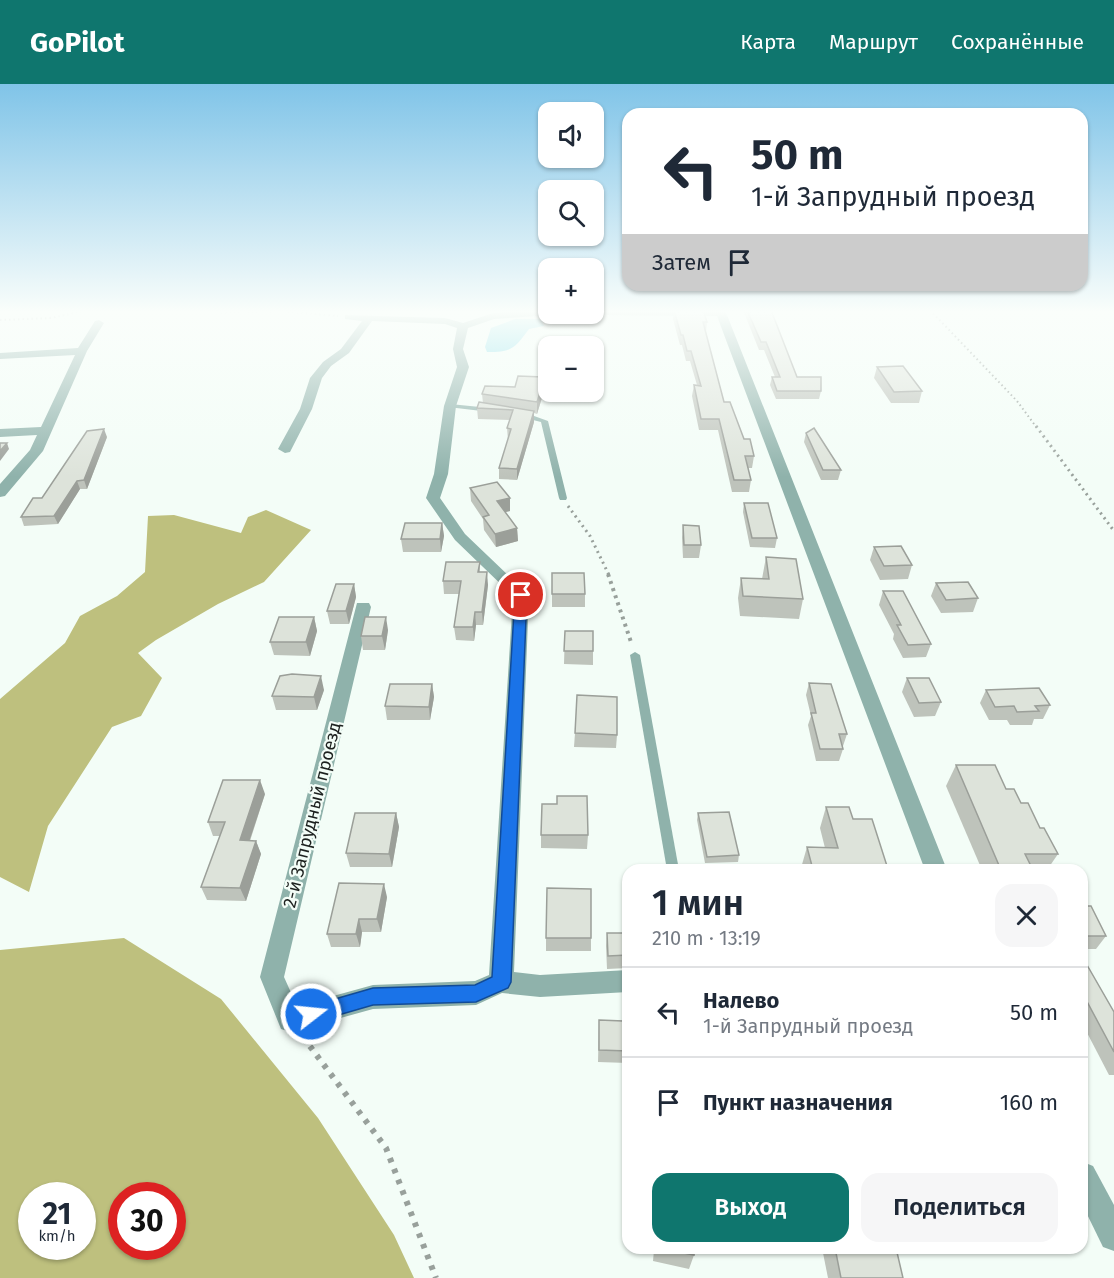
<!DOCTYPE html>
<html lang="ru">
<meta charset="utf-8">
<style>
body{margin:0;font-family:"Fira Sans",sans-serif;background:#f6f6f7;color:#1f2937;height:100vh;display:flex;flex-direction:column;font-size:22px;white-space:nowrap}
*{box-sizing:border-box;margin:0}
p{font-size:20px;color:#747a83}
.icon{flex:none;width:33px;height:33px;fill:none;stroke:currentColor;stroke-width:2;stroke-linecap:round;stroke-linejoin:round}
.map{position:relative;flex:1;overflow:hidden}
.sheet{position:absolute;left:622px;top:780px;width:466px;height:390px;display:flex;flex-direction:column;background:#fff;border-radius:18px;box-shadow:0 2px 4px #0004}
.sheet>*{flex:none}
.top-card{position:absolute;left:622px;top:24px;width:466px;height:183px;border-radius:18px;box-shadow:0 2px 4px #0004;background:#fff;color:#1f2937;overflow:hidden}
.buttons{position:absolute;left:538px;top:18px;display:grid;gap:12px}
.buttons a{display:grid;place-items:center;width:66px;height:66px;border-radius:12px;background:#fff;box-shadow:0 2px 4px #0004;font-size:30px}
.speed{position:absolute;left:18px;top:1098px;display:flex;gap:12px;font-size:30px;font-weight:700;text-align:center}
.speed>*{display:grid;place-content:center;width:78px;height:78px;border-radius:50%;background:#fff;box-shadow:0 2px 4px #0004;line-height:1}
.speed small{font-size:15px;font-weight:400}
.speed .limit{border:9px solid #d22;background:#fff;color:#111}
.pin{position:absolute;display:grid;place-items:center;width:51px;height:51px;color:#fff;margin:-26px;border:3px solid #fff;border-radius:50%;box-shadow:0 2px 6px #0007}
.me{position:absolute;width:66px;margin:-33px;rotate:74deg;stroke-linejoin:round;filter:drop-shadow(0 0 4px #0008)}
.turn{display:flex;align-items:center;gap:21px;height:126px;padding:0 30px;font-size:27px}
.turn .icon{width:78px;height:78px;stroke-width:2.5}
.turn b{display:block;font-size:42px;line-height:51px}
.then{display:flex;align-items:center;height:57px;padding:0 30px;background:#0003;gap:12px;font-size:22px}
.round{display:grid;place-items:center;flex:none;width:63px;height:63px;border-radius:18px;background:#f6f6f7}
.overview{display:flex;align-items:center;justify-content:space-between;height:102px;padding:0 30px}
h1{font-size:36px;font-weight:600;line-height:45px}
.action{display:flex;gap:12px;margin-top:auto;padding:12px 30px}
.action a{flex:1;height:69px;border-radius:18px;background:#0f766e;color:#fff;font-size:24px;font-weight:600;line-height:69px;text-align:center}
.action a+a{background:#f6f6f7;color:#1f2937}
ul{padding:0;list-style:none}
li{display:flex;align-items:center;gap:18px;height:90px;padding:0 30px;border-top:2px solid #e0e1e3}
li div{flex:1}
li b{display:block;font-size:22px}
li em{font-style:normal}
header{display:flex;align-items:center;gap:36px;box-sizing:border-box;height:84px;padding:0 30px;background:#0f766e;color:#fff}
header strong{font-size:28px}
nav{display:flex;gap:33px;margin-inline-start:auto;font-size:21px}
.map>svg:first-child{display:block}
.forest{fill:#bec07e;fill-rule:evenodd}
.water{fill:#84dce9}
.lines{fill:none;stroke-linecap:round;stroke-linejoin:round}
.path-far3{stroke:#98a09b;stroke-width:2;stroke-dasharray:1.5 3;stroke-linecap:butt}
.path-far2{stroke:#98a09b;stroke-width:3;stroke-dasharray:2 4;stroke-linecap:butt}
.path-far1{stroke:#98a09b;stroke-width:4;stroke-dasharray:3 4.5;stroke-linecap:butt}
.path{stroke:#98a09b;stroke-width:6;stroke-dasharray:4.5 7;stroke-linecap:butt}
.lane{fill:#8fb2ab;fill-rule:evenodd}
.street{fill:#8fb2ab;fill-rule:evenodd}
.wall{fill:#bec3bb}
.shaded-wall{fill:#9b9f99}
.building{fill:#dde3da;stroke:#9b9f99;stroke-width:1.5}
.route{fill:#1a73e8;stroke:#114b97;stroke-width:1.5}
.labels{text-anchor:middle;stroke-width:4.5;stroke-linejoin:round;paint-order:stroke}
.street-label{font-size:18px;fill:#1d211f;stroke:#f3fdf7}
</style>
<header>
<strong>GoPilot</strong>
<nav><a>Карта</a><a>Маршрут</a><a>Сохранённые</a></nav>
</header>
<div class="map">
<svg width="1114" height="1194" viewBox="0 0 1114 1194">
<rect width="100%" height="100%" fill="#f3fdf7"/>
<!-- forest -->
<g class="forest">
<path d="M266 426 311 446 264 498 218 520 156 556 138 569 162 594 141 632 112 643 48 742 29 808 0 793V615L65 559 80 532 117 512 145 488 148 432 174 431 241 449 248 433Z"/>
<path d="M124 854 221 915 318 1034 394 1151 414 1194H0V866ZM32 1112H82V1162H32ZM122 1112H172V1162H122Z"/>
</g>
<!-- water -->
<path class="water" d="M515 235H541L544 242 529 245C514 265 512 268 487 268L485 263 491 244Z"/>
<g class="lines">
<!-- path-far3 -->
<g class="path-far3">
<path d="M219 226V229L283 227 338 232"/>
<path d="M930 226 1017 317 1037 344"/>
<path d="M0 236 50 234 89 226"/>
</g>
<!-- path-far2 -->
<g class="path-far2">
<path d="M1036 342 1114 447"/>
<path d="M568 422 590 452 609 491"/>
</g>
<!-- path-far1 -->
<path class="path-far1" d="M608 490 632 561"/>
<!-- path -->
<path class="path" d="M303 953 386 1064 436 1194"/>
<!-- lane -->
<g class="lane">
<path d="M450 320 490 324 494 326 490 328 448 323 446 322Z"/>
<path d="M517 328H523L548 337 567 414 566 416H560L559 414 541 338 517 332Z"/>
<path d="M635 568 640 571 679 786H667L630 571Z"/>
</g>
<!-- street -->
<g class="street">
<path d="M549 226V230H554L553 231 494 235 468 244 463 265 469 283 456 322 448 390 440 414 465 450 529 511 514 888 540 891 628 886V908L540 913 502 909 476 921 373 925 290 948 281 945 260 893 357 519H369L371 523 284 893 297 922 373 901 475 897 489 891 513 512 455 456 426 414 434 390 444 322 457 283 453 265 457 244 445 240 372 237 349 269 331 282 322 294 312 325 290 368 285 369 278 365 300 325 310 294 323 278 341 265 362 237 345 235V231L445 234 463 239 493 229Z"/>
<path d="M594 226H725L947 786H925L717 232 590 231 589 230H594Z"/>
<path d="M99 236 104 239 87 267 43 367 5 412 0 413V400L30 366 37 351 0 353V345L41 343 75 271 0 275V269L78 264 95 237Z"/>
<path d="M1083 1078 1093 1082 1114 1121V1167L1103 1163 1083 1122Z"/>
</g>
</g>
<!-- wall -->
<g class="wall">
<path d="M674 226 707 238 706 248 724 318 744 355 754 372 752 384H748L751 396 749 408H732L718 346H699L692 312 694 301H697L690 277H686L682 261H680L673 235Z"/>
<path d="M743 226H771L797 293 821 307 819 315H776L770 301 772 293H775L764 266H759Z"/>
<path d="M877 283 922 307 919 319H891L874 294Z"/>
<path d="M544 307 537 330 534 329V338L517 396 499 395V384L508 356 507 344 510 336 478 335 477 324 483 319 482 310Z"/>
<path d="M806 349 841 386 838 396H821L804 358Z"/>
<path d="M107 353 87 405H80L58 440 24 442 21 433Z"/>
<path d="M470 404 510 427 505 428 517 444 518 457 496 463 484 446 483 435 471 417Z"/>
<path d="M744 419 777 454 775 464 750 463 743 428Z"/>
<path d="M442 439 444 452 441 468H403L401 455Z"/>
<path d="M683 441 701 461 699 474H683L682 454Z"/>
<path d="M874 463 912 481 908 495 880 496 870 476Z"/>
<path d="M766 473 803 515 799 535 740 532 738 514 741 494 762 495Z"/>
<path d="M480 478V488L488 501 483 541H476L474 557 456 556 454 543 459 510H444L443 497Z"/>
<path d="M552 489 585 510V523H552Z"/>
<path d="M936 499 978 514 973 528 941 529 931 512Z"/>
<path d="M354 500 356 513 349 540H330L327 527Z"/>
<path d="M883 507 931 560 926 573 903 574 893 555 894 550 879 521Z"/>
<path d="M314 533 317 547 310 572 274 571 270 558Z"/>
<path d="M388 546 385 566H363L361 552Z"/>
<path d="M565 547 593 567V581L564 580Z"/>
<path d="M907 594 941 618 935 632 914 633 902 608Z"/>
<path d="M809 599 847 650 843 662H842L843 665 839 677H816L808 641 811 632 806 611Z"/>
<path d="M432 600 434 613 430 636H387L385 622Z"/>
<path d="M324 606 317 626H276L272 612Z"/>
<path d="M986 606 1050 621 1043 635H1034L1032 641H1010L1007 636H989L980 619Z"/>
<path d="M575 649 617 651 616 664 574 663Z"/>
<path d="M956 681 1006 705 1021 719 1040 744 1058 770 1047 786H982L946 702Z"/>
<path d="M265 710 250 757H256L261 770 246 817 207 816 201 803 220 752H213L208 738Z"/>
<path d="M826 723 853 735 887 782 885 786H802L801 784 807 763 825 764 820 744Z"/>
<path d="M396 729 399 743 392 783H350L346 769Z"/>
<path d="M698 729 739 771 738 778 705 779 697 736Z"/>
<path d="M541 751H588L587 765 541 764Z"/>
<path d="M387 813 381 848H362L360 863H331L327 850Z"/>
<path d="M1083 822 1106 852 1096 865H1083Z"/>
<path d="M607 849H628V885V884L607 885 606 862Z"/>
<rect x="546" y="854" width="45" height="13"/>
<path d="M1083 874 1114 928V991H1109L1083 941Z"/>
<path d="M599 936 624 945H628V979L598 978Z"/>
<path d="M628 1139V1160H626Z"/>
<path d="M645 1164H695L694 1171 689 1185 653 1177 654 1166Z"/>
<path d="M822 1164H896L903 1194H828Z"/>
</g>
<!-- shaded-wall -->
<g class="shaded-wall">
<path d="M544 295V307L537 330V318Z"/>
<path d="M534 327V338L517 396V385Z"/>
<path d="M104 345 107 353 87 405 84 396Z"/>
<path d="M7 359 9 365 0 377V367Z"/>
<path d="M77 397 80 405 58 440 54 432Z"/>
<path d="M510 414V427L497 430V417Z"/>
<path d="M442 439 444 452 441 468 440 455Z"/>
<path d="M517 444 518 457 496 463 495 450Z"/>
<path d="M487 488 488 501 483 541 482 528Z"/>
<path d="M354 500 356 513 349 540 346 527Z"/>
<path d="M475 528 476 541 474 557 473 543Z"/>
<path d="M314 533 317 547 310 572 306 558Z"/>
<path d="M386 533 388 546 385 566 382 552Z"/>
<path d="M321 592 324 606 317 626 314 613Z"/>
<path d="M432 600 434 613 430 636 429 623Z"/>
<path d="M260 696 265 710 245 770 240 756Z"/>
<path d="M396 729 399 743 392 783 389 770Z"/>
<path d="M256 757 261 770 246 817 240 804Z"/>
<path d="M384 800 387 813 381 848 377 835Z"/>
<path d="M359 835 362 848 360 863 356 850Z"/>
</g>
<!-- building -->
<g class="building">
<path d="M674 226H703L707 238H703L724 318H730L744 355H750L754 372H745L751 396H734L719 335H701L694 301 701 302 691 267H687L683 251H681Z"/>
<path d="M747 226H771L797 293H821V307H777L772 293H780L766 258H761Z"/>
<path d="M903 282 922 307 894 308 877 283Z"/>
<path d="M518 292 543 293 544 295 537 318 482 310 485 302 515 303Z"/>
<path d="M479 318 534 327 517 385 499 384 511 345 507 344 513 326 477 324Z"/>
<path d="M814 344 841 386H823L806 349Z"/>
<path d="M104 345 84 396 77 397 54 432 21 433 33 414H42L87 347Z"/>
<path d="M0 359H7L0 367Z"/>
<path d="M497 398 510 414 497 417 517 444 495 450 483 433 489 431 470 404Z"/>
<path d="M744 419H768L777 454H752Z"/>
<path d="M405 439H442L440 455H401Z"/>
<path d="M683 441 699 442 701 461H684Z"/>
<path d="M901 462 912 481 884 482 874 463Z"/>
<path d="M766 473 796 475 803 515 743 512 741 494 769 495Z"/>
<path d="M446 478H480L478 488H487L482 528H475L473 543H454L461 497H443Z"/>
<path d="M552 489H584L585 510H552Z"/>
<path d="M968 498 978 514 946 516 936 499Z"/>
<path d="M336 500H354L346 527H327Z"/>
<path d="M883 507H903L931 560 908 561 897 541H901Z"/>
<path d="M279 533H314L306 558H270Z"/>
<path d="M365 533H386L382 552H361Z"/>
<path d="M565 547H593V567H564Z"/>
<path d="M292 590 321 592 314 613 272 612 280 592Z"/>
<path d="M907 594H929L941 618 919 619Z"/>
<path d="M809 599 831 600 847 650H839L843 665H820L811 629H816Z"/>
<path d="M390 600H432L429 623 385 622Z"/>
<path d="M1039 604 1050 621 1035 622 1039 627 1017 628 1014 622 995 623 986 606Z"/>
<path d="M577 611 617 613V651L575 649Z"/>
<path d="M956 681H995L1006 705H1014L1021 719H1028L1040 744H1044L1058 770H1025L1033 786H1001Z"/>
<path d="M223 696H260L240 756 256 757 240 804 201 803 225 738H208Z"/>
<path d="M557 712H587L588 751H541L542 720H557Z"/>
<path d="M826 723H849L853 735H872L887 782H812L807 763 838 764Z"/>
<path d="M729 728 739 771 707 773 698 729Z"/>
<path d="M355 729H396L389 770 346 769Z"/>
<path d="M339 799 384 800 377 835H359L356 850H327Z"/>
<path d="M547 804 591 805V854H546Z"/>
<path d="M1083 822H1091L1106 852H1083Z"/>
<path d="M607 849H628V871L608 872Z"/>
<path d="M1083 874 1114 928V968L1084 912H1083Z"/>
<path d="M599 936 623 937 624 945H628V967L599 966Z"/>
<path d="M660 1164H695L694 1171Z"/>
<path d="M835 1164H896L903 1194H841Z"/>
</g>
<!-- sky -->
<linearGradient id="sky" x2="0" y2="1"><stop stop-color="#80c4e8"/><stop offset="0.58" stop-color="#fafefb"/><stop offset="1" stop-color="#fafefb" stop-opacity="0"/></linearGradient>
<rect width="1114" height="393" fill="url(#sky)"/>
<!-- route -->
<path class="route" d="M521 508 527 511 511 898 508 904 476 918 373 921 311 939 304 936 301 930 304 924 373 904 475 901 492 893 515 511Z"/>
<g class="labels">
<!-- street labels -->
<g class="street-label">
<text transform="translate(312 731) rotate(-76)" y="6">2-й Запрудный проезд</text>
</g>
</g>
</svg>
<div class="buttons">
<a><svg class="icon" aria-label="sound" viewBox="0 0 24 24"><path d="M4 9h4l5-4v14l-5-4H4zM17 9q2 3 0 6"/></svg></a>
<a><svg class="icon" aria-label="search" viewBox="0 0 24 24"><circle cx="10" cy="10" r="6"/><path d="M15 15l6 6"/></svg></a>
<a>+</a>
<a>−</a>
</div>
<div class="speed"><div>21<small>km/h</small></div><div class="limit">30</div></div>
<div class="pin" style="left:521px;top:511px;background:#d93025"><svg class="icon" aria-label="arrive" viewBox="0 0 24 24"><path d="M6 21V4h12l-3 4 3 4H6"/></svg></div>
<svg class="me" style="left:311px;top:930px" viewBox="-20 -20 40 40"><circle r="17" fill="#1a73e8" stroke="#fff" stroke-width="3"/><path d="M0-11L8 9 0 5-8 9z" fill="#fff"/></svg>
<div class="top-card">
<div class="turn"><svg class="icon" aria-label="left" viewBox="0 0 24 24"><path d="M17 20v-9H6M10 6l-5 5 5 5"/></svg><div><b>50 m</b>1-й Запрудный проезд</div></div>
<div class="then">Затем<svg class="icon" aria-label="arrive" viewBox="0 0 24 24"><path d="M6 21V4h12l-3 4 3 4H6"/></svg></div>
</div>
<section class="sheet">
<div class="overview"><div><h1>1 мин</h1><p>210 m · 13:19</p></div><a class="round"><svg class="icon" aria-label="close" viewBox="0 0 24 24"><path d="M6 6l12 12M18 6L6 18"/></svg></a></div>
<ul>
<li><svg class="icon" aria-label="left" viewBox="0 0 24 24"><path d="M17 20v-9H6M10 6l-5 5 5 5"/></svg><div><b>Налево</b><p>1-й Запрудный проезд</p></div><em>50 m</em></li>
<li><svg class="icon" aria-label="arrive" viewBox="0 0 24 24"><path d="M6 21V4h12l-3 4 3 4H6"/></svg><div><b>Пункт назначения</b></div><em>160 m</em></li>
</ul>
<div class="action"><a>Выход</a><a>Поделиться</a></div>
</section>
</div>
